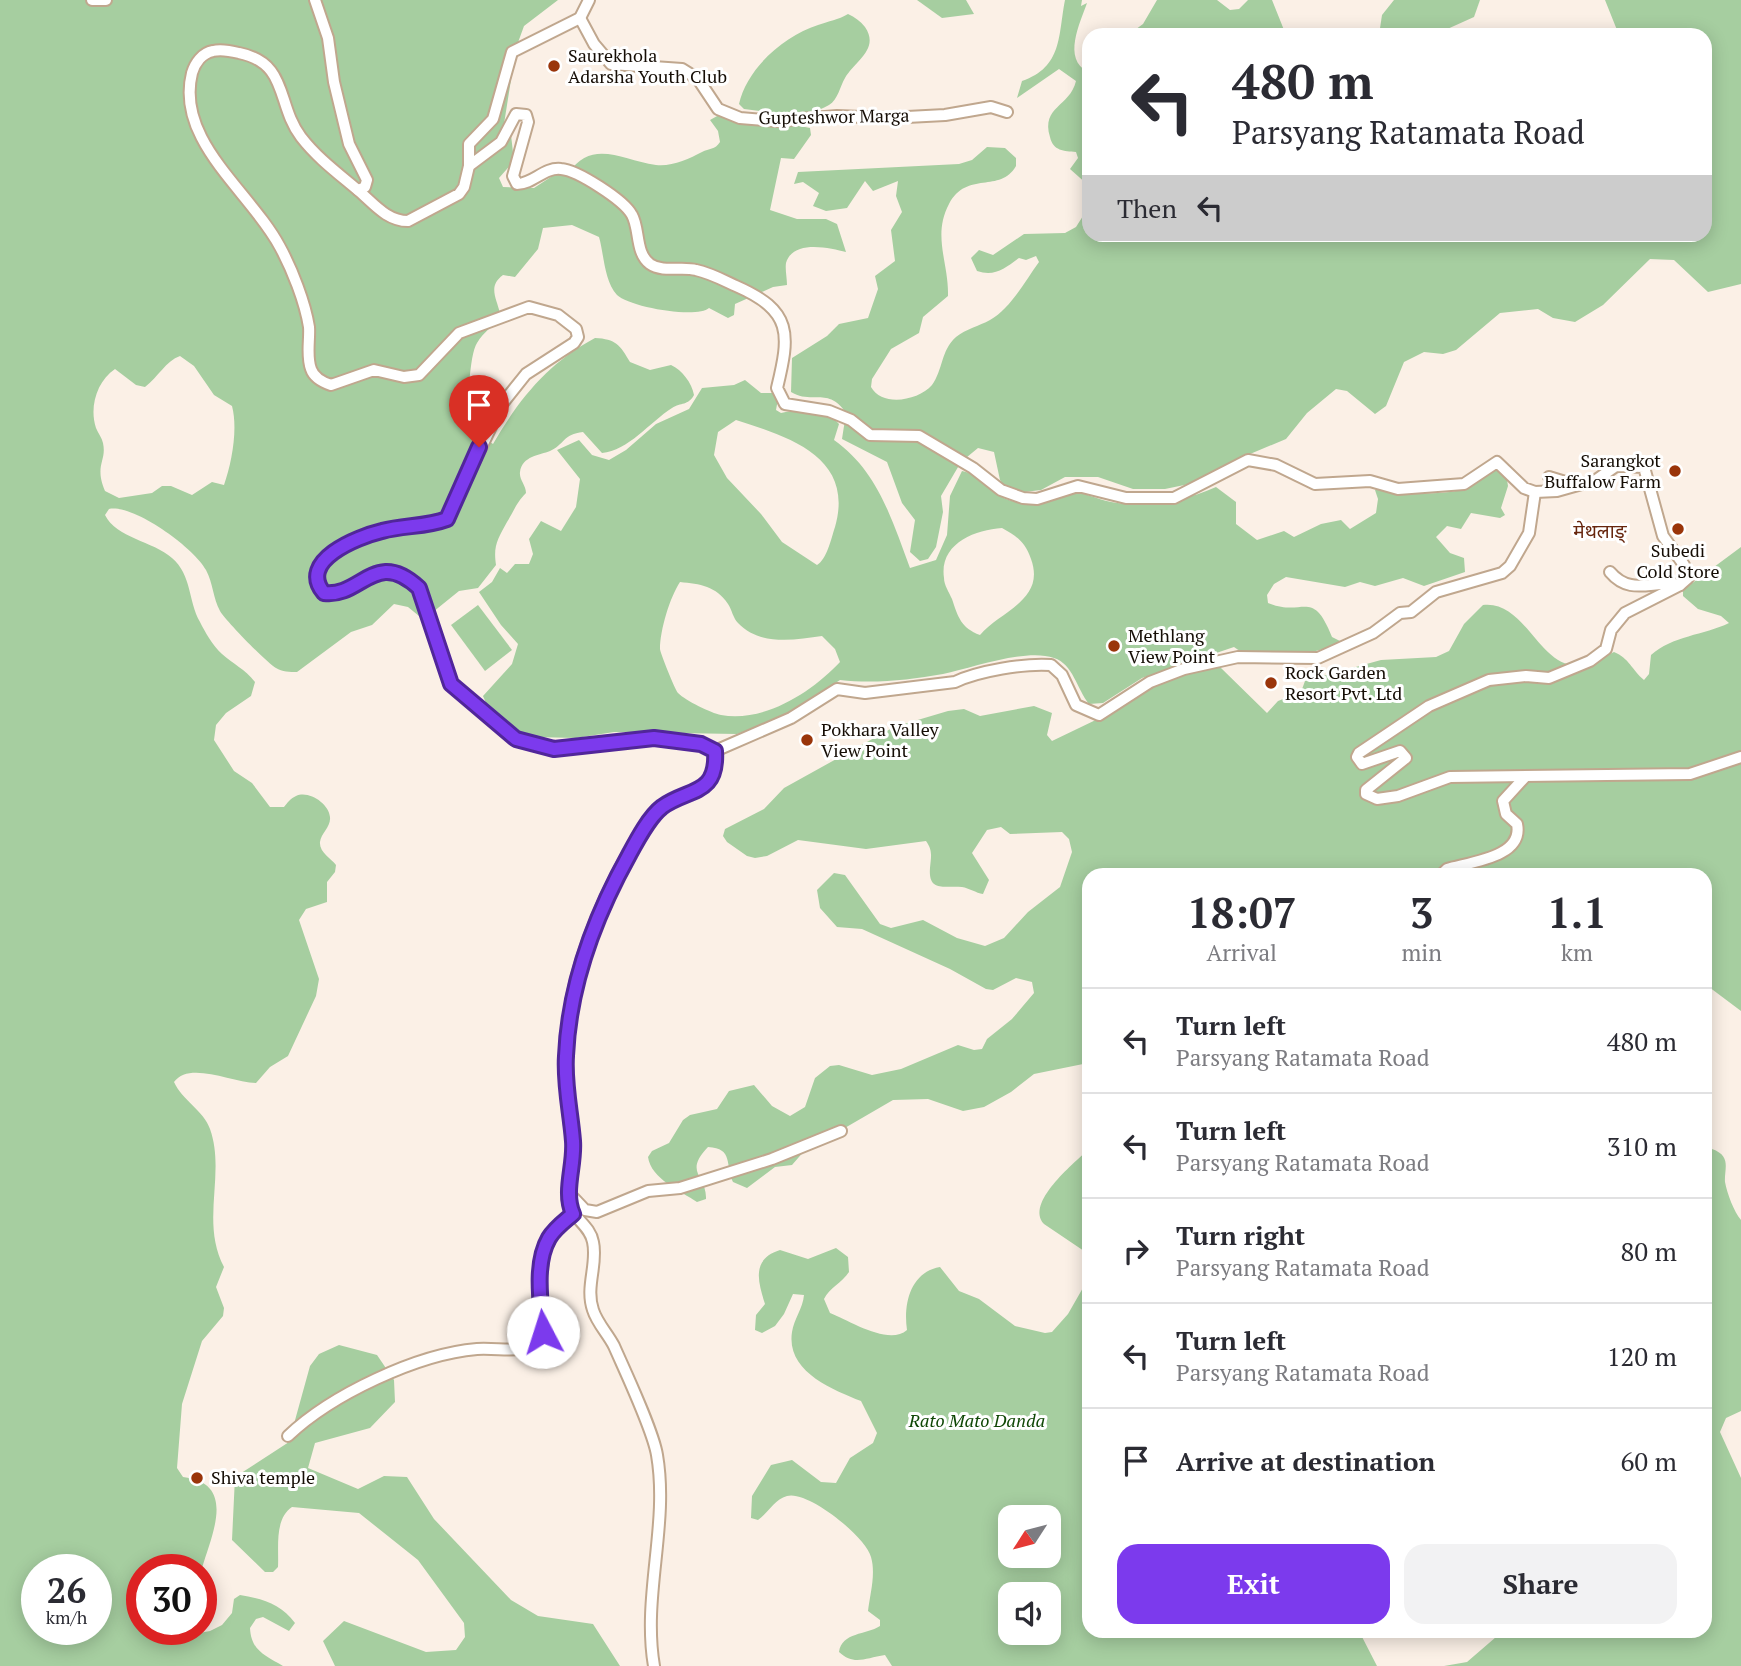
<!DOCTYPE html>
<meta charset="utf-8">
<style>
body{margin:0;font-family:"PT Serif","Noto Sans Devanagari",serif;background:#f2f2f3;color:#2b2b33;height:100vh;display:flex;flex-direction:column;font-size:26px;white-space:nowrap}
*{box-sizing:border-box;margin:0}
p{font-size:23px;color:#7c7c81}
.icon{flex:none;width:38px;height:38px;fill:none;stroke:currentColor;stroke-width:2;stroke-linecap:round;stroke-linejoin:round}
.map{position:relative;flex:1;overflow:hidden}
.details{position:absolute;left:1082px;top:868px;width:630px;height:770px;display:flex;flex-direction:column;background:#fff;border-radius:21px;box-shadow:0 4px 18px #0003}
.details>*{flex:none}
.banner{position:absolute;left:1082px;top:28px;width:630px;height:214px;border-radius:21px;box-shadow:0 4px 18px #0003;background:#fff;color:#2b2b33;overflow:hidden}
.needle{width:46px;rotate:234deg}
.tools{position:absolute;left:998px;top:1505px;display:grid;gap:14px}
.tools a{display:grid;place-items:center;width:63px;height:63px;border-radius:14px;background:#fff;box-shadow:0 4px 18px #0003;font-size:35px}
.speed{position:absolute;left:21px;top:1554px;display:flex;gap:14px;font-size:35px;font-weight:700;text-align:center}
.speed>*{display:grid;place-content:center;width:91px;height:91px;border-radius:50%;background:#fff;box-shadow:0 4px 18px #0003;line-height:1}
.speed small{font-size:18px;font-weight:400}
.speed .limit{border:10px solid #d22;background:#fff;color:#111}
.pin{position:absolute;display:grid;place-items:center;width:60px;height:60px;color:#fff;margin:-72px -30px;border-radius:50% 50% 50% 0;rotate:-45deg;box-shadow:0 0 7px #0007}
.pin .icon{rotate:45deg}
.me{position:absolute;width:77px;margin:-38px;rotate:355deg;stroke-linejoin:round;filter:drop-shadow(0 0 5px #0008)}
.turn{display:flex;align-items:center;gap:24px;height:147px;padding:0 35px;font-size:32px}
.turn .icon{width:91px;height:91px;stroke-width:2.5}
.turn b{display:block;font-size:49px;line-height:60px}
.then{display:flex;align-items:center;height:66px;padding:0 35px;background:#0003;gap:14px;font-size:26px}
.eta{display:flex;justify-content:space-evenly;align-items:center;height:119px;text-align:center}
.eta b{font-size:42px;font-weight:700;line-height:49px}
.action{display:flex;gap:14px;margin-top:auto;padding:14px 35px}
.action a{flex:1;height:80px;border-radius:21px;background:#7c3aed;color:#fff;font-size:28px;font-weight:700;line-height:80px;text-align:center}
.action a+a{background:#f2f2f3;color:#2b2b33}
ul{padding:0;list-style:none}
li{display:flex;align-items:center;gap:21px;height:105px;padding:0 35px;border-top:2px solid #e1e1e2}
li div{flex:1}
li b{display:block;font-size:26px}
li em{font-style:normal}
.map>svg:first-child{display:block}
.green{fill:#a6cea0;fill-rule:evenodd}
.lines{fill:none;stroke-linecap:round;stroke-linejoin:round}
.minor-casing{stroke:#c0a78e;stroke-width:14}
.minor{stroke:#fff;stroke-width:10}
.route-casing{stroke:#51269a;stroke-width:18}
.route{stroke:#7c3aed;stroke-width:12}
.poi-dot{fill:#9a350a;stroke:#fff;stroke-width:2.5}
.labels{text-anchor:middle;stroke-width:6;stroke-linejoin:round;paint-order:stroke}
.poi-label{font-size:18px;fill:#150d05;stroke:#fff;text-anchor:start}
.street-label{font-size:18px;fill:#150d05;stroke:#fff}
.park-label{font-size:18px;font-style:italic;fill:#0f4705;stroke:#fff}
.neighbourhood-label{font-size:19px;fill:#66250d;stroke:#fff}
</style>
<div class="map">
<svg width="1741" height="1666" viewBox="0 0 1741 1666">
<rect width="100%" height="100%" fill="#fbf0e6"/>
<!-- green -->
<g class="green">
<path d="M0 0H558L524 26 516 48 504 124 511 135 514 161 499 178 503 187 534 188 560 171 568 174C592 138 621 160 656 165 671 167 689 159 702 152 709 148 715 150 720 142L718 131 710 120 719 115 733 121 800 126 810 128 811 135 794 159 781 158 770 210 797 219H826L837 224 846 252C830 248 793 239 786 263 785 269 787 278 787 285L773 287 735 304 734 315 728 318 709 308C697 319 629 307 617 295 604 281 604 254 599 237L572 225 543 228 538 249 515 277 503 275C488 286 496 297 500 313 495 326 484 331 477 343 469 355 468 407 467 425L493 444C519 399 548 363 595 338 616 339 620 345 630 362L650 370 671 365C682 370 692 383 694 395 688 406 681 402 672 408 650 422 628 451 602 453L583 432C563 434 564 445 550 451 540 455 522 456 520 472 519 480 526 485 526 493 516 503 514 511 507 522 498 539 493 545 496 565L478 588 459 591 433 612 419 616 408 607 394 604 372 625 351 632 297 672C290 672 282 672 276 668 267 663 225 620 220 611 213 598 213 583 206 570 194 548 134 504 109 509L105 515C116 538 153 541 172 558 192 575 188 601 200 622 205 632 213 646 222 654 233 664 245 669 255 682L251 696 226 713 216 725 214 740 234 771 252 783 270 807H284C287 803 291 798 296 796 309 790 329 804 330 817 331 827 321 833 320 842 319 852 331 858 336 865L335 872 327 882V902L306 909 299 920 319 979 316 996 288 1056 270 1067 256 1083C231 1082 189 1061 174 1082 182 1100 204 1111 210 1129 226 1174 200 1221 224 1267L216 1287 224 1308 223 1316 202 1341 182 1404 177 1468 183 1477C237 1483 212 1534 202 1568L216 1594 209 1615 201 1621V1570H142V1629H187L189 1635 210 1631 222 1625 232 1613 234 1599 240 1595C263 1599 281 1604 295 1623L289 1631 263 1617 256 1619 250 1628C251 1651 266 1656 283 1666H0ZM180 356 194 366 214 395 232 406C238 429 232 462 224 485L212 482 192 495 171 486H162L152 493 119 498 105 491C94 465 107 461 103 443 102 438 98 433 96 428 89 407 97 381 115 369L136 385 145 387C158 377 166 361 180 356ZM37 1570H96V1629H37Z"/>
<path d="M917 0H966L974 14 942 18Z"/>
<path d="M1065 0H1082L1081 6 1087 3C1080 23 1062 59 1088 72V185L1070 169 1078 158 1076 152C1064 151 1053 151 1050 137 1041 106 1070 107 1076 81L1059 69 1017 98 1022 81C1063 67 1058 35 1065 0Z"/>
<path d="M1157 0H1217L1230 10 1239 9 1248 0H1272L1286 35H1128L1143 24Z"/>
<path d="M1394 0H1480L1474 17 1434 35H1379L1382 15Z"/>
<path d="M1605 0H1741V284L1708 292 1674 260 1650 259 1603 305 1575 322 1553 318 1538 309 1500 313 1456 350 1443 354 1424 352 1404 362 1386 406 1375 414 1347 391 1336 389 1307 413 1286 439 1231 462 1194 483 1165 489H1133L1098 477H1065L1041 490 1015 493 1006 489 1000 480 994 452 978 448 961 462 941 496 943 512 936 547 928 559 920 561 910 552 915 520 902 503 887 462 842 439 846 413C828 386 812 405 791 392L792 358 827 336 839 324 868 318 878 289 875 276 895 261 891 230 902 212 896 196 898 181 873 191 865 181 847 208 826 211 813 206 819 193 803 182 794 184 798 172 959 164 972 160 987 147 1005 148 1016 158V166C1000 194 967 170 949 204 932 236 949 263 948 296L923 317 919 333 891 349 872 379 871 387C882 407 918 401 932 385 943 370 941 350 956 337 966 329 979 326 990 320 1011 308 1025 281 1039 262L1036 256 1026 260 1019 258C1005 268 995 277 977 271L971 258 979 250 993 255 1024 234 1065 233 1076 227 1088 208V234H1704V35H1619Z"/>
<path d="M848 14C855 17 860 21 865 27 880 49 855 61 845 78 840 86 838 100 829 105 804 120 771 112 744 109L739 104C747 68 784 36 818 25 829 21 838 20 848 14Z"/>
<path d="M745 380 761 393H773L778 399 776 410 781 413C799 409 827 409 839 424L834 440C878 471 892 520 910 568L936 560 947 535 950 496 962 471C984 476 990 495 1012 501 1030 506 1051 492 1069 492 1085 492 1096 499 1111 502 1145 508 1185 501 1216 487L1236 502V524L1257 540 1284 531 1294 537 1321 524 1341 520 1350 529 1376 513 1378 499 1375 490 1379 488 1388 493C1414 492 1448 497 1472 486 1486 479 1489 469 1505 467L1508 486 1501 508 1505 515 1500 518 1471 513 1461 529 1447 526 1436 537 1450 553 1464 558 1465 572 1424 586 1403 578 1375 586 1360 582 1345 587 1286 577 1274 584 1267 595 1268 603C1304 618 1312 587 1332 637L1342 642C1316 654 1258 666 1234 647L1142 678 1103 703 1089 704C1077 689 1073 664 1054 658 1026 648 972 668 943 674 909 680 874 684 840 680L787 715 737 734 614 732 576 738 534 737 510 727 486 703 483 696 512 664 518 644 501 625 479 592 492 582 500 568 507 573 515 564H529L533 554 529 539 541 521 561 531 576 507 580 479 557 450 579 440 592 455 609 460 626 450 656 424 689 409 702 388 734 385ZM736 420C789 437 855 457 835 527 831 539 827 559 817 565L782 542 761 514 727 478 714 455 718 432ZM1002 528C1018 537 1025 542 1031 559 1046 600 1000 611 980 635 961 628 958 617 952 599 949 592 944 585 944 578 939 544 974 530 1002 528ZM680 582C700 584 716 586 728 604 732 610 733 618 738 623 760 646 794 640 822 636L835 649 840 662C813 691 765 723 721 715 711 713 686 701 678 693 675 690 660 652 660 649 660 630 670 597 680 582Z"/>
<path d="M1741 547V1011L1705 984 1704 875H1088V1063L1034 1074 1011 1092 984 1107 963 1111 928 1099 893 1100 831 1136 812 1142 792 1165 775 1167 747 1188 733 1182C725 1166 734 1148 708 1147 683 1173 707 1175 706 1199L697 1202C681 1191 651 1179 648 1157L652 1151 669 1143 683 1120 690 1115 717 1109 729 1091 754 1085 772 1106 790 1116 805 1107 815 1078 830 1066 839 1065 872 1075 901 1069 958 1045 974 1050 982 1049 987 1039 1012 1019 1034 993 1032 982 1016 978 993 990 986 989 950 969 862 929 837 927 820 908 817 890 834 873 845 875 880 924 891 928 923 920 957 938 985 946 1004 938 1028 912 1060 887 1072 852 1069 839 1062 832 1010 834 1001 827 987 830 972 853 989 880 983 894C976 893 969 888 962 887 945 885 928 893 930 868 931 856 933 851 926 841L866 849 798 840 767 856 755 858 747 856 727 842 723 836 725 829 764 809 784 788 894 727 948 711 964 709 980 716 1034 706 1052 713 1047 735 1052 741 1104 716 1154 684 1212 665 1221 668 1267 713 1278 701 1301 692 1305 681 1381 660 1436 657 1449 651 1464 624 1483 605C1527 600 1540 673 1583 665 1593 663 1604 656 1614 652 1629 658 1632 670 1644 680L1649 674 1651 655C1672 636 1704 635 1729 623L1721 616 1698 609 1683 596V590Z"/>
<path d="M478 605 512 650 485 671 451 625Z"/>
<path d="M1712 1149C1732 1156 1724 1169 1725 1182 1727 1193 1734 1212 1741 1220V1411L1726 1418 1720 1432 1741 1478V1666H1444L1467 1662 1496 1637 1524 1631H1704V1152Z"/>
<path d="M1088 1150V1261L1084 1251 1044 1224C1025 1203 1073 1164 1088 1150Z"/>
<path d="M836 1248 848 1257 849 1272C842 1283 829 1288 824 1299L830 1313C850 1321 889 1346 907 1330 903 1303 911 1272 940 1267L959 1291 979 1299 1015 1326 1045 1333 1052 1332 1068 1314 1088 1279V1631H1359L1377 1666H892L885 1655C865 1658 854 1666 839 1652 842 1632 866 1635 880 1626V1620L868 1611C870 1594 876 1574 871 1557 866 1537 808 1490 787 1496 774 1500 769 1512 758 1520L751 1518 752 1496 771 1465 792 1460 821 1482 836 1483 850 1458 873 1443 877 1433 861 1401C831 1389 786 1371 792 1332 794 1319 803 1308 804 1295L793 1294 784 1314 775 1326 762 1333 755 1330 756 1315 765 1304C758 1282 751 1259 780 1250L808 1259ZM1010 1517H1048V1556H1010ZM1010 1594H1048V1633H1010Z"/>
<path d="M339 1345 377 1355 394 1380 395 1402 370 1428 315 1443 308 1468 358 1489 384 1476 407 1477 434 1519 511 1600 538 1616 593 1624 620 1666H335L323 1641 344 1621 426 1652 456 1650 465 1637 464 1623 418 1560 359 1513 292 1507C274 1519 279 1548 278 1567L273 1572H265L232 1540 235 1477 289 1442 310 1366 319 1354Z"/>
</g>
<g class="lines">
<defs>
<g id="minor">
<path d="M92 0H106"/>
<path d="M315 0 328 38 334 82 349 144 367 180 365 187 358 190"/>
<path d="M580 18 594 44 611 64 682 69 698 79 718 109 740 118 777 121 837 116 888 118 945 115 991 107 1007 112"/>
<path d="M469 166V144L493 119 512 52 580 18 589 0"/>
<path d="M1549 477 1572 484"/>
<path d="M1610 572C1631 597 1654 579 1680 585"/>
<path d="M715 751 695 743 654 738 554 749 516 739 451 684 419 588C376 548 362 598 324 593 297 560 357 537 382 531 404 525 426 527 447 519L502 404 526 374 574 343 578 337 576 329 558 315 529 307 459 333 419 375 404 377 374 370 331 385C322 382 314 378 311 369 306 356 310 340 309 327 305 302 292 269 280 247 251 192 175 141 192 73 195 63 202 53 213 51 221 49 231 51 239 53 289 63 276 104 301 137 318 159 339 174 360 192 374 204 387 221 408 221L459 194 464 187 469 166 501 142 516 114 526 115 528 122 513 176 517 184C533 184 544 167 561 169 577 170 624 200 632 215 640 229 635 253 650 264 663 273 682 266 696 270 710 273 723 280 736 286 793 311 790 334 777 388L785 404 829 411 851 420 870 435 919 436 973 468 1001 490 1023 498 1037 499 1078 486 1126 498H1174L1248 460 1276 465 1315 484 1370 481 1398 489 1464 484 1497 462 1524 488 1535 492 1557 491 1596 480 1616 466 1644 467 1663 536 1684 565 1688 578 1680 585 1625 613 1611 630 1606 649 1590 661 1549 678 1526 676 1489 680 1429 706 1359 753 1357 757 1362 764 1400 751 1406 758 1366 790V794L1377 799 1398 796 1450 777 1690 774 1741 757"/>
<path d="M715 751 791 718 837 689 865 693 955 682C978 671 1025 663 1051 665L1062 675 1076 705 1099 715 1150 682 1184 669 1238 657 1318 658 1373 633 1400 613 1411 612 1436 592 1502 573 1510 566 1529 533 1535 492"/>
<path d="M1441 875 1447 869C1471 862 1524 857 1517 824L1506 814 1503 801 1525 777"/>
<path d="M568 1192 585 1210 597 1212 648 1191 680 1188 772 1159 841 1131"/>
<path d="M288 1436C331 1395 417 1354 477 1349 497 1348 517 1352 536 1347L543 1332 539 1290 544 1252 554 1231 573 1214"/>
<path d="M654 1666C642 1596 669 1525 657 1455 653 1430 625 1371 614 1346 608 1334 597 1323 593 1310 585 1287 598 1264 593 1242 590 1225 572 1218 568 1202 565 1188 573 1165 573 1150 573 1139 570 1129 569 1118 565 1078 565 1036 572 997 584 938 619 856 659 810 680 786 718 803 715 751"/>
</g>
</defs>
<!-- minor casing -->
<use href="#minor" class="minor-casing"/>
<!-- minor -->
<use href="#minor" class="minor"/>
</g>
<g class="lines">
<defs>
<path id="route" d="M479 447 447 519C426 527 404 525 382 531 357 537 297 561 324 593 361 598 375 547 419 588L451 684 516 739 554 749 654 738 701 744 715 751C718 796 688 788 662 807 649 817 637 840 629 855 594 918 569 984 566 1056 564 1084 571 1114 573 1141 575 1166 563 1191 573 1214 565 1221 555 1228 549 1238 534 1264 541 1303 543 1332"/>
</defs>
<!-- route casing -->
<use href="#route" class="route-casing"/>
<!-- route -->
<use href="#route" class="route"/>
</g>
<!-- markers -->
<g class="poi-dot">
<circle cx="554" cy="66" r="7"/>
<circle cx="1675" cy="471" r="7"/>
<circle cx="1678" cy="529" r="7"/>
<circle cx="1114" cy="646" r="7"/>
<circle cx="1271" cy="683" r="7"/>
<circle cx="807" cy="740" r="7"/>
<circle cx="197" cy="1478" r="7"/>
</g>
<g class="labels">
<!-- poi labels -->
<g class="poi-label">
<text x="568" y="62">Saurekhola<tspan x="568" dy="21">Adarsha Youth Club</tspan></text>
<text x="1661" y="467" text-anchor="end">Sarangkot<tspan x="1661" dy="21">Buffalow Farm</tspan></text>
<text x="1678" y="557" text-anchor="middle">Subedi<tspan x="1678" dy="21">Cold Store</tspan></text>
<text x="1128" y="642">Methlang<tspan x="1128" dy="21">View Point</tspan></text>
<text x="1285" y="679">Rock Garden<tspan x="1285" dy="21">Resort Pvt. Ltd</tspan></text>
<text x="821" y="736">Pokhara Valley<tspan x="821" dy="21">View Point</tspan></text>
<text x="211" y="1484">Shiva temple</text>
</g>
<!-- street labels -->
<g class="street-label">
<text transform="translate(834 117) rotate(-1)" y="6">Gupteshwor Marga</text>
</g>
<!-- park labels -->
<g class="park-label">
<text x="977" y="1427">Rato Mato Danda</text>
</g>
<!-- neighbourhood labels -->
<g class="neighbourhood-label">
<text x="1600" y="538">मेथलाङ्</text>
</g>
</g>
</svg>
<div class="tools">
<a><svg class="needle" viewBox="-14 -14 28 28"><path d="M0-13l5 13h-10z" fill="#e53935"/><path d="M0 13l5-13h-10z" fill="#7c7c81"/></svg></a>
<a><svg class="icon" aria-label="sound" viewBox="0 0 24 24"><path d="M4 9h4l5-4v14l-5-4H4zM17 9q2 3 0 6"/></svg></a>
</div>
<div class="speed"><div>26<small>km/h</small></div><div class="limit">30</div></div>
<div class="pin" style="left:479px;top:447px;background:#d93025"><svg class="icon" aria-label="arrive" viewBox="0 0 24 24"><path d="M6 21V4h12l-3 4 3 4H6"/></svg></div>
<svg class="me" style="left:543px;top:1332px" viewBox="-20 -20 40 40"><circle r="19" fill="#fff"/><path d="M0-13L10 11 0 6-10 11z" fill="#7c3aed"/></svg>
<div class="banner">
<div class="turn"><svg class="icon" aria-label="left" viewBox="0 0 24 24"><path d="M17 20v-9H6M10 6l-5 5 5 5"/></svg><div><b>480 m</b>Parsyang Ratamata Road</div></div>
<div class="then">Then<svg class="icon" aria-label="left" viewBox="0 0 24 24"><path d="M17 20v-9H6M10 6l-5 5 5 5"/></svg></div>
</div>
<section class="details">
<div class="eta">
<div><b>18:07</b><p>Arrival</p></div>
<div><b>3</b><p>min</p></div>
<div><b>1.1</b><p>km</p></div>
</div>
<ul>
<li><svg class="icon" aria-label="left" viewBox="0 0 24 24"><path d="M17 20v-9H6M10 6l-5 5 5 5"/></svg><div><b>Turn left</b><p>Parsyang Ratamata Road</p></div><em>480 m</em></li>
<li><svg class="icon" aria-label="left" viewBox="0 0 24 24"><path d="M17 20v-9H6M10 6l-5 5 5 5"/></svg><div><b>Turn left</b><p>Parsyang Ratamata Road</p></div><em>310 m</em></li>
<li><svg class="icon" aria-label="right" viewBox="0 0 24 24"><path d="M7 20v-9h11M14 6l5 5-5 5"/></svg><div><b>Turn right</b><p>Parsyang Ratamata Road</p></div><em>80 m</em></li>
<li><svg class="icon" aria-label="left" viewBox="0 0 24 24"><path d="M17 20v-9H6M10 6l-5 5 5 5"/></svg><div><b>Turn left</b><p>Parsyang Ratamata Road</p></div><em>120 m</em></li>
<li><svg class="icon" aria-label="arrive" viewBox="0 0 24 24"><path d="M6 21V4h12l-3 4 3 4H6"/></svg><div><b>Arrive at destination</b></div><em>60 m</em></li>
</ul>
<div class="action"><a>Exit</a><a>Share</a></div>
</section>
</div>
